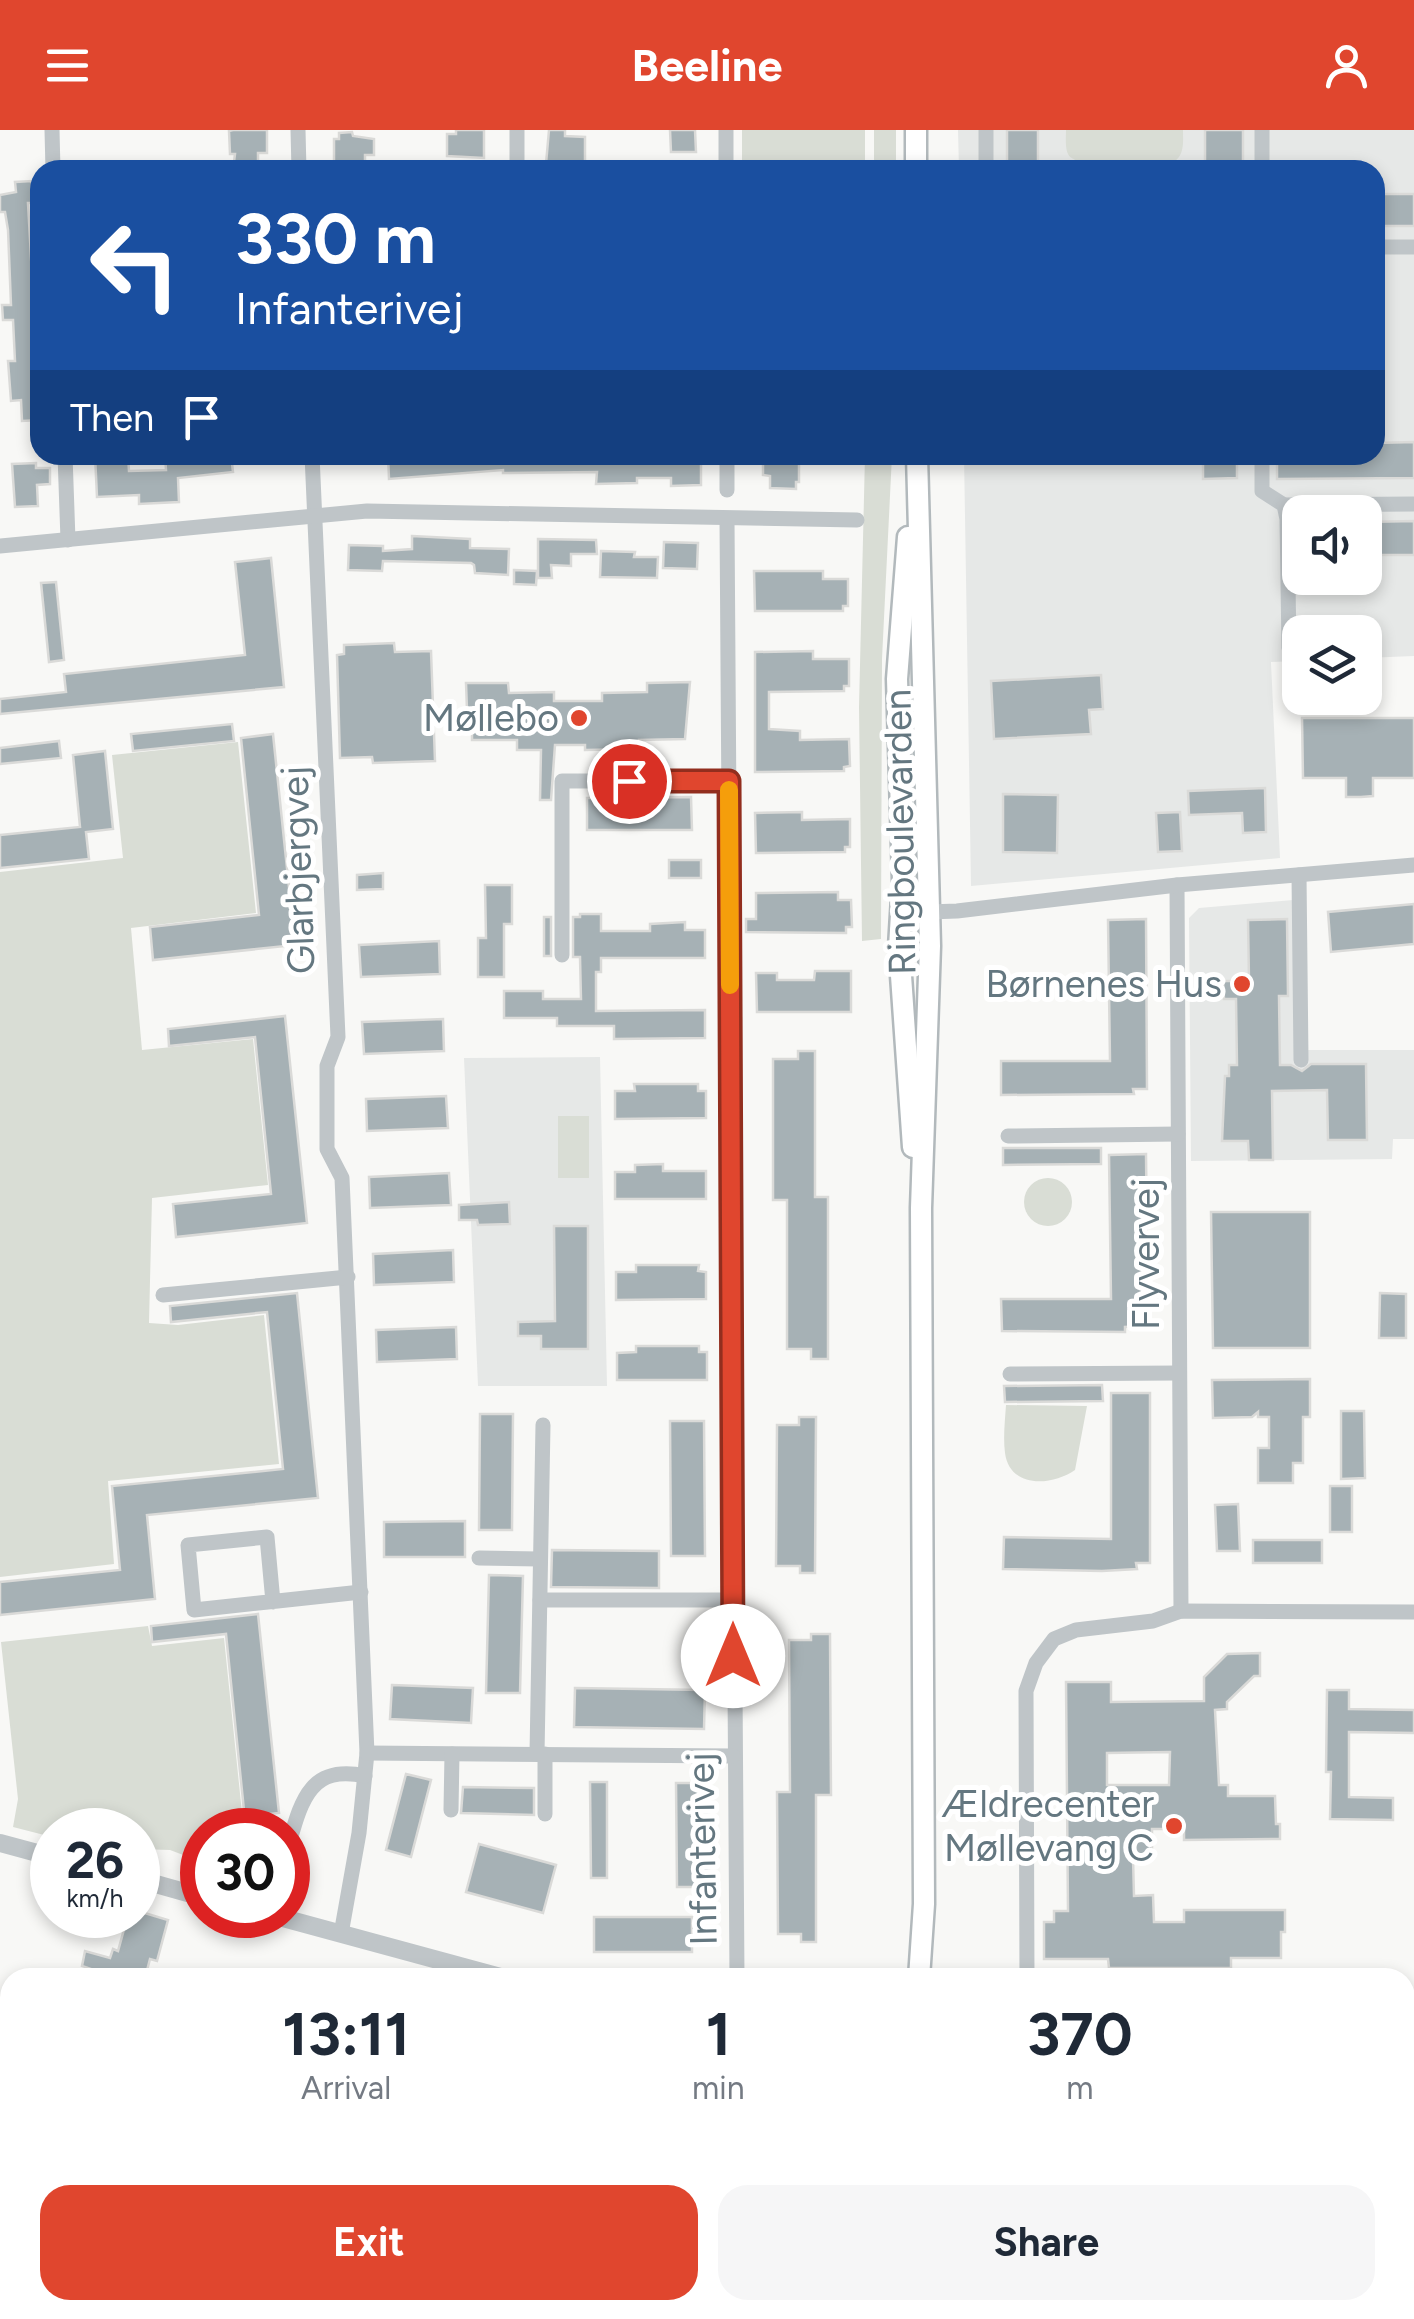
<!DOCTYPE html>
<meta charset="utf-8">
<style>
body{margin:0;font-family:Figtree,sans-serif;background:#f6f6f7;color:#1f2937;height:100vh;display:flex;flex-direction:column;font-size:38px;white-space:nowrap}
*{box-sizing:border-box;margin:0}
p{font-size:32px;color:#747a83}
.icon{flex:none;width:55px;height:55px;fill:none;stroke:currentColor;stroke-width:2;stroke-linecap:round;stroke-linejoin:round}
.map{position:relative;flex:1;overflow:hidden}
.side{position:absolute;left:0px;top:1838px;width:1415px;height:352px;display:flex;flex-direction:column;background:#fff;border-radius:30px 30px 0 0;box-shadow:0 5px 15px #0003}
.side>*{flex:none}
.hud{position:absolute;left:30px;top:30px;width:1355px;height:305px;border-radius:30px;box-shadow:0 5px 15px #0003;background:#1a4fa0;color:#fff;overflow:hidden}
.fabs{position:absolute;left:1282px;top:365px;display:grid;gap:20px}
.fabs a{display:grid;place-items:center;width:100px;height:100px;border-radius:20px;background:#fff;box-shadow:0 5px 15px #0003;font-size:50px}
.speed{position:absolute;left:30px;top:1678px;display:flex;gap:20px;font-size:50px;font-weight:700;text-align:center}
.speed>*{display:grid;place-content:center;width:130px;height:130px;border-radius:50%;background:#fff;box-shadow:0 5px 15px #0003;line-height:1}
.speed small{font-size:25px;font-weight:400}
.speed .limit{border:15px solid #d22;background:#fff;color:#111}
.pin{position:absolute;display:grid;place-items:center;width:85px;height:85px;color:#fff;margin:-42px;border:5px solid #fff;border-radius:50%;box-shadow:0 2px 10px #0007}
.me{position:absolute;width:110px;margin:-55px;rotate:0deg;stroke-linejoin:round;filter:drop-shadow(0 0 8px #0008)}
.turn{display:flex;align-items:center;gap:35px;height:210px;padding:0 40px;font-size:45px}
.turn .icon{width:130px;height:130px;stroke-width:2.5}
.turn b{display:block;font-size:70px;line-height:85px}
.then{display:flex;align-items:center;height:95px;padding:0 40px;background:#0003;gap:20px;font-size:38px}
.eta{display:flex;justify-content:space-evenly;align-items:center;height:170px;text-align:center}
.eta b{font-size:60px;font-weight:700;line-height:70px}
.button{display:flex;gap:20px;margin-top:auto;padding:20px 40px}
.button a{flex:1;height:115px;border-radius:30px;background:#e0462e;color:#fff;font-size:40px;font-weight:700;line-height:115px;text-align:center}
.button a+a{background:#f6f6f7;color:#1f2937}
header{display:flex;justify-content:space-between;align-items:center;height:130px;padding:0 40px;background:#e0462e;color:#fff;font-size:45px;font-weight:700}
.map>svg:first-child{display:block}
.built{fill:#e6e8e7;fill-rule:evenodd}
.green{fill:#d9ddd5}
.building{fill:#a6b1b5;stroke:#dadad8;stroke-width:2.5;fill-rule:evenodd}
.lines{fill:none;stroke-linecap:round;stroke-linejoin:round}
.secondary-casing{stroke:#b2b9bc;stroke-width:25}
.minor{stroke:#bfc5c8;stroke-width:15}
.tertiary{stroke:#bfc5c8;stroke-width:18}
.secondary{stroke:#fff;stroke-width:20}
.route-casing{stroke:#922e1e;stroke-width:25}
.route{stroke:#e0462e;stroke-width:18}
.slow{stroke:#f59e0b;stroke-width:18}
.poi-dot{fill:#e0462e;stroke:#fff;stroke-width:4}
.labels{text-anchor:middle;stroke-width:10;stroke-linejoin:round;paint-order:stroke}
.poi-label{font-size:38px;fill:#647780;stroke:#fff;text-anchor:end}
.street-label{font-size:38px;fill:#647780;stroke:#fff}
</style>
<header><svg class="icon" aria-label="menu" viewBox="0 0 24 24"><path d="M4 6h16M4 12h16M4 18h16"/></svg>Beeline<svg class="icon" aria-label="person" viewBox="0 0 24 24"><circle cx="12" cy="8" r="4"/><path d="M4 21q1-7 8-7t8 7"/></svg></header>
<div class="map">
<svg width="1414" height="2189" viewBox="0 0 1414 2189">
<rect width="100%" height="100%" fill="#f8f8f6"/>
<!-- built -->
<g class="built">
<path d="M958 0H1414V526L1365 528V502H1300V531L1271 532 1280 728 971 756 964 325H1375V40H959ZM1300 382H1365V448H1300Z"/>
<path d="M1293 770 1297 920H1414V1009H1393L1392 1029 1191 1031 1189 788 1199 778Z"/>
<path d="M600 927 607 1256H478L464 928Z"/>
<path d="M1405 2134 1414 2136V2189H987L989 2180H1405Z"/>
</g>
<!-- green -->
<g class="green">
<rect x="742" y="0" width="123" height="40"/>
<rect x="874" y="0" width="22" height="40"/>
<path d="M1066 0H1183C1183 14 1185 26 1171 34 1152 34 1076 41 1068 24 1065 18 1066 7 1066 0Z"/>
<path d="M865 325H892L882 529 881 809 862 811 859 577Z"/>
<path d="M238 612 256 783 131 798 142 920 253 909 268 1055 152 1068 149 1193 178 1195 264 1185 279 1334 108 1351 114 1434 0 1447V742L123 728 112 625Z"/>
<rect x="558" y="986" width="31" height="62"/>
<circle cx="1048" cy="1072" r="24"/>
<path d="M1006 1275 1087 1276 1075 1340C1052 1356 1010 1359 1005 1323 1003 1308 1005 1290 1006 1275Z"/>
<path d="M148 1496 152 1516 224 1508 242 1683 228 1685 230 1700H202V1732L170 1720 138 1719V1700H52V1707L13 1697 18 1669 1 1512Z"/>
<path d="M848 2180H985L984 2189H848Z"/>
</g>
<!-- building -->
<g class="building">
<path d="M233 0H267V23H258V40H233L235 24H230L229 1Z"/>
<path d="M456 0H484V28L447 26V4H456Z"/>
<path d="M549 0H565V6L585 7V32L546 34Z"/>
<path d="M670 0H695L696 22H671Z"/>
<rect x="1007" y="0" width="31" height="40"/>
<rect x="1205" y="0" width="38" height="40"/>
<path d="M352 2 353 6 374 9V25H365V34H334V9H339V3Z"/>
<path d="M32 51 33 73H28L40 290 22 291 21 270 11 271 8 231H15L13 190H3L2 175H11L8 100 5 82H0V65L16 62 15 52Z"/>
<rect x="1375" y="64" width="39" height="32"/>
<path d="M1414 312V348L1277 349V325H1375V313Z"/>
<path d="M95 325H128L129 341 166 340 165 325H231L233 342 178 348 179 372 139 374V365L97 367Z"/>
<path d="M388 325H608V332L661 329V333H701V355L671 356V348H637V353L596 354 597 342 503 343V340L389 349Z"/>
<path d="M1203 325H1237V348L1203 349Z"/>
<path d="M763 330H799V352H796V359L770 358V346L763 345Z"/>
<path d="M36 333V338H50V354L37 355 38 376 15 377 12 334Z"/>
<path d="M1414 391V425H1365V392Z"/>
<path d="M412 406 470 409V418L509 419 508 445 475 443 474 435 471 433 383 431 382 441 348 440 349 415 383 416V421L412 419Z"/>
<path d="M538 409 596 410 597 424H571V436L551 435 552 448H538Z"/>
<path d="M664 412 698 413 697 439 663 438Z"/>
<path d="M601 421 635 422 634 427H658L657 448 600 447Z"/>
<path d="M271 428 284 557 0 584V569L66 562 64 544 245 525 235 432Z"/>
<path d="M514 440 537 441 536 455 514 454Z"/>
<path d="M754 441H823V449H848V476H843V481H755Z"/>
<path d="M56 452 64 530 49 532 41 453Z"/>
<path d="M394 513 395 522 431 521 435 631 373 633 372 627 340 628 337 525 344 524V515Z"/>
<path d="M813 521V529H849V556H844V561L769 562V599L800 601V610L849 609 850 636 844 637V641L755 642V522Z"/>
<path d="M1101 545 1103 579 1089 580 1091 604 994 609 991 551Z"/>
<path d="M690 552 685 609 639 610V619L585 620V615H555L551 670H540L541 620H517V610H472V580H467L466 553H508L509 563 554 562V571H602V563L647 562V553Z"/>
<path d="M1302 588H1414V648H1373V666L1361 667H1346V648H1303Z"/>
<path d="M232 594 234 611 133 621 131 604Z"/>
<path d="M273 604 295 815 153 830 150 797 259 785 241 608Z"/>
<path d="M59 611 61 628 0 634V618Z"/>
<path d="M105 621 113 699 86 702 89 729 0 738V705L80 697 73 625Z"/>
<path d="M1265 658 1266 702 1243 703 1242 683 1189 685 1188 661Z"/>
<path d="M1003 664 1058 665 1057 723 1003 722Z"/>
<path d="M691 667 692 700H587V668Z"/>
<path d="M802 682V690L850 689V717H845V722L756 723 755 683Z"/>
<path d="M1180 682 1182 721 1158 722 1156 683Z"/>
<rect x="669" y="730" width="32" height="18"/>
<path d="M383 743V759L357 760V745Z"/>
<path d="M485 755H512V794H504V847H478V808H486Z"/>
<path d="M838 762V770H851L852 797H846V803L746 802V789H756V763Z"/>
<path d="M1414 774V814L1331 822 1328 782Z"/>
<path d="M580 784H601V801H650V794L685 792V800H705V828H601V842H596V881L705 880V908L614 909V896H557V888H504V861H543V869H581L580 827H573V787H580Z"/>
<rect x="544" y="787" width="7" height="39"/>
<path d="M1146 789 1147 959H1133L1134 964 1001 965V931H1110L1108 790Z"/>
<path d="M1287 789 1288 866H1279L1280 935H1291L1302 941 1311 934H1366L1367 1010H1328L1327 960 1272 961 1273 1030H1249L1248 1011H1222L1225 946H1229V935H1237L1236 869H1224L1223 851H1249L1248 790Z"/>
<path d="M439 811 440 844 361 847 359 815Z"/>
<path d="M815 841H851V882H757L756 843H777V850H814Z"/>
<path d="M285 886 307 1093 176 1107 173 1074 271 1064 255 907 169 916 168 899Z"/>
<path d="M443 889 444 921 364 924 362 892Z"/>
<path d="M798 921H815V1067H828V1229H811V1219H787V1070H773V929H798Z"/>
<path d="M634 954H698V961H706V988L615 989V961H635Z"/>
<path d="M446 966 448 998 367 1001 366 969Z"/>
<path d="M1003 1018H1101V1034L1003 1035Z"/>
<path d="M1146 1024 1148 1196 1125 1197V1202L1002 1201 1001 1169H1111L1109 1025Z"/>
<path d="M663 1034V1041H706V1069H615V1042H635V1035Z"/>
<path d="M449 1043 451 1075 370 1078 369 1047Z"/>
<path d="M509 1072 510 1094 478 1095 477 1090H459V1075Z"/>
<path d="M1211 1082H1310V1218H1213Z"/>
<path d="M554 1096H588V1219H541V1206H518V1192L555 1191Z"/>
<path d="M453 1120 454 1152 374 1155 373 1124Z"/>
<path d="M636 1135H699L698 1141 706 1142V1169L616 1170V1142H636Z"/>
<path d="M297 1163 318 1368 147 1385 155 1469 0 1485V1452L120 1440 112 1356 283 1339 267 1182 171 1192 170 1176Z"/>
<path d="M1380 1163 1406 1164V1208H1379Z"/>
<path d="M456 1197 457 1229 377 1232 376 1200Z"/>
<path d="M636 1216H699V1222H707V1250H617V1223L636 1222Z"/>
<path d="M1310 1249V1287H1303V1333H1293V1353H1258V1318H1269V1287H1258V1282L1252 1287 1213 1288 1212 1250Z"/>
<path d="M1102 1255 1103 1271 1005 1272 1004 1256Z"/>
<path d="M1111 1263H1150V1433H1136L1137 1439 1102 1441 1003 1439 1004 1407 1111 1409Z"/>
<path d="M1341 1281H1364L1365 1348 1341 1349Z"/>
<path d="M480 1284H513L512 1400H479Z"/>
<path d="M799 1287H816L815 1443H800V1436H776L777 1295H799Z"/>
<path d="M670 1291H704L705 1426H671Z"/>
<rect x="1330" y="1356" width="22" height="46"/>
<path d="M1238 1374 1240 1421H1217L1215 1375Z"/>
<path d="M465 1391V1427H384V1392Z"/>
<rect x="1253" y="1410" width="69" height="23"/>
<path d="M552 1420 659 1421V1458L551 1457Z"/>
<path d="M489 1445 523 1446 520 1563H486Z"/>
<path d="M258 1484 279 1683 259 1685 260 1700H246L226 1504 152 1512 151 1496Z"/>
<path d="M811 1504H830L831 1665H816V1812H801V1804H778L777 1662H790L789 1510H811Z"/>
<path d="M1260 1523V1546H1254L1227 1572V1579L1215 1580 1219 1655H1228V1666H1275L1276 1694H1280V1709L1184 1710V1699H1152V1727L1133 1728 1134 1766 1153 1765 1154 1792H1184V1780H1285V1802H1281V1828H1231V1838H1109L1108 1829H1044V1792H1054V1781H1068L1066 1552H1111V1572L1204 1571V1547L1227 1524ZM1170 1622 1169 1655H1107V1623Z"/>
<path d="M392 1555 473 1558 471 1593 390 1589Z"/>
<path d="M575 1558 705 1560 704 1599 574 1597Z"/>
<path d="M1327 1560H1349V1579L1414 1580V1603L1349 1602V1667L1393 1668V1690L1330 1689 1331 1642H1326Z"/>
<path d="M406 1644 431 1650 411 1727 386 1720Z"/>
<path d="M590 1652H607V1748H591Z"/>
<path d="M676 1653H709V1757H677Z"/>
<path d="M463 1657 534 1658V1685L461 1683Z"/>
<path d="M479 1714 556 1735 543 1783 466 1762Z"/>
<path d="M138 1781 168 1790 157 1831 150 1829 145 1848H92L94 1840 82 1836 85 1821 110 1828 113 1819 118 1821 128 1785H138Z"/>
<rect x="594" y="1787" width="98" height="35"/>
</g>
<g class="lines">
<defs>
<g id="secondary">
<path d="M916 0V40"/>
<path d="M917 325 930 816 921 1078 924 1774 919 1848"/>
<path d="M908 407 897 549 903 751 899 817 913 1017"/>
<path d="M1405 2096 1414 2099"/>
</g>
</defs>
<!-- secondary casing -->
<use href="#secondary" class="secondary-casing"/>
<!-- minor -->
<g class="minor">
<path d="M52 0 53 40"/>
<path d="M298 0 299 40"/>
<path d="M517 0V40"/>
<path d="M726 0V40"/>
<path d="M986 0V40"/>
<path d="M1262 40V0"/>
<path d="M1375 117H1414"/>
<path d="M65 325 68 410"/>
<path d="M312 325 338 907 327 936V1019L342 1048 367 1623 359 1703 341 1804"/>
<path d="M1262 325V361L1284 375 1287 389 1289 518"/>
<path d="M727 360V325"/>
<path d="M1284 375 1414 374"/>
<path d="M727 389 737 1848"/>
<path d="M0 416 367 381 857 390"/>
<path d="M1299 745 1301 930"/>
<path d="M1177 755 1181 1481"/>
<path d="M901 783 957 781 1177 755 1414 735"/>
<path d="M562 825V651H729"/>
<path d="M1008 1006 1178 1004"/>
<path d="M163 1165 348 1147"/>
<path d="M1010 1244 1179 1243"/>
<path d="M479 1428 540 1429"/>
<path d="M540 1470H733"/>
<path d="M273 1472 267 1407 188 1415 194 1480C250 1474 305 1468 361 1462"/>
<path d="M367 1623 733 1626"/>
<path d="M537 1624 543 1295"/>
<path d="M451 1680 452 1624"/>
<path d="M545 1684V1624"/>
<path d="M288 1717C301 1672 309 1634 365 1646"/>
<path d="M1027 1848 1026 1561 1036 1533 1054 1509 1076 1500 1153 1491 1181 1481 1414 1482"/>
<path d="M0 1924 10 1925"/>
<path d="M0 2172H10"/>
<path d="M621 2189 622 2180"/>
<path d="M732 2189 733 2180"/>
</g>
<!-- tertiary -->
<g class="tertiary">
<path d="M0 1713 52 1727"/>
<path d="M138 1749 202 1767"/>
<path d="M272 1785 504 1848"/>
</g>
<!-- secondary -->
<use href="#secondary" class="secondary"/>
</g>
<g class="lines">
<defs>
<path id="route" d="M629 651H729L733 1526"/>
</defs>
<!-- route casing -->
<use href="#route" class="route-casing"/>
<!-- route -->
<use href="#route" class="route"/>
<!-- slow -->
<path class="slow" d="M729 660 730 855"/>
</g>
<!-- markers -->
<g class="poi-dot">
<circle cx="579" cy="588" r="10"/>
<circle cx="1242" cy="854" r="10"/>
<circle cx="1174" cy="1696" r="10"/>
</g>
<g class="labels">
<!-- poi labels -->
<g class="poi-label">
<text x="559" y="601">Møllebo</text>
<text x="1222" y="867">Børnenes Hus</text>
<text x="1154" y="1687">Ældrecenter<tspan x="1154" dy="44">Møllevang C</tspan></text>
</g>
<!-- street labels -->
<g class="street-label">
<text transform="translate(900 702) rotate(-91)" y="13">Ringboulevarden</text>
<text transform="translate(298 740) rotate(-92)" y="13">Glarbjergvej</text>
<text transform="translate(1146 1124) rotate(-90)" y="13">Flyvervej</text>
<text transform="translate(702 1719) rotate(-91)" y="13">Infanterivej</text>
</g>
</g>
</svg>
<div class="fabs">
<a><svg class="icon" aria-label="sound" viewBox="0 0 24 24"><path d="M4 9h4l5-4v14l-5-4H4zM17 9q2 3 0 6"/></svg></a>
<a><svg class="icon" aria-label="layers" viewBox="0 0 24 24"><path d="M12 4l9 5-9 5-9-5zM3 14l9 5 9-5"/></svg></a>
</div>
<div class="speed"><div>26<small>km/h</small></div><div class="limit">30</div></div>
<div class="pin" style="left:629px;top:651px;background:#d93025"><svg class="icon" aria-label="arrive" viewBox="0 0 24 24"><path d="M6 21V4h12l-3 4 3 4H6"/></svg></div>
<svg class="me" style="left:733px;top:1526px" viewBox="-20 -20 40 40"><circle r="19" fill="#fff"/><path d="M0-13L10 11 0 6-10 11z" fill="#e0462e"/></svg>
<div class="hud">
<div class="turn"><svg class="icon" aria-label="left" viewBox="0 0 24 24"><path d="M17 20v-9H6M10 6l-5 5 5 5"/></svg><div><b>330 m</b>Infanterivej</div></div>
<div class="then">Then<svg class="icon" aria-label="arrive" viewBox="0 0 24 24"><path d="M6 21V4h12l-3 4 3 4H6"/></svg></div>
</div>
<section class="side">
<div class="eta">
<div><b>13:11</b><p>Arrival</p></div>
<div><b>1</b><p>min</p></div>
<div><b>370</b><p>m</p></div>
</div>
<div class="button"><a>Exit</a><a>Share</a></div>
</section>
</div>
